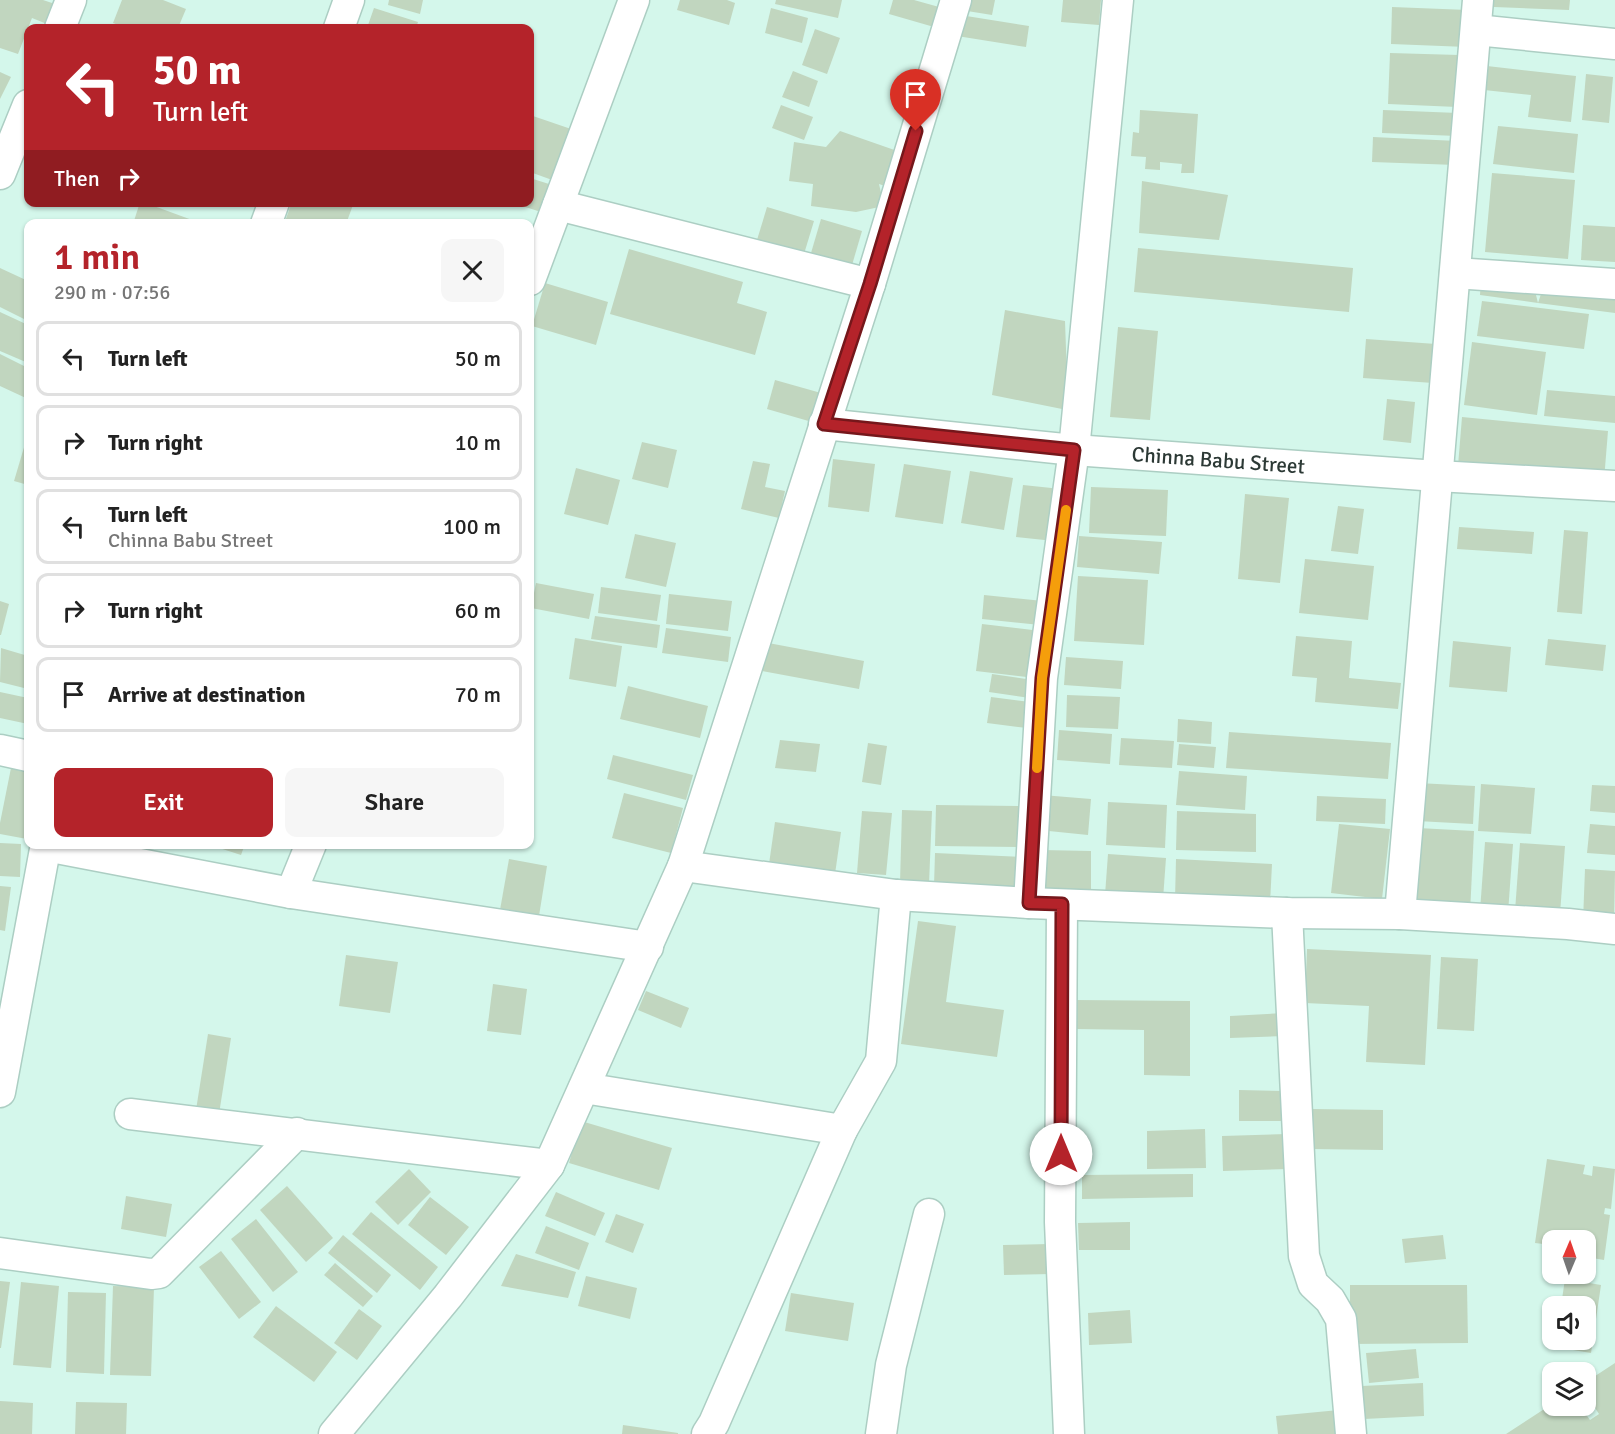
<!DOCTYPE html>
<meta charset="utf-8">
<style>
body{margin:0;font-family:Signika,sans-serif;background:#f6f6f6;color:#222;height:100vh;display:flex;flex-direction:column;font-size:22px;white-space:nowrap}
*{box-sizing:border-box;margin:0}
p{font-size:20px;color:#767676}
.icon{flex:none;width:33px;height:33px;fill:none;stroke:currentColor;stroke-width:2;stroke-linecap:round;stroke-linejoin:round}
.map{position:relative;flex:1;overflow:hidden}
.panel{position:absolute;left:24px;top:219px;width:510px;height:630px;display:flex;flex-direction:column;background:#fff;border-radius:12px;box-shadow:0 2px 4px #0004}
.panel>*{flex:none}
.guide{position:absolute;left:24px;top:24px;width:510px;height:183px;border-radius:12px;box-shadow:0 2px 4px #0004;background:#b4232a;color:#fff;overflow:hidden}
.needle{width:39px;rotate:2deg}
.buttons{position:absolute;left:1542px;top:1230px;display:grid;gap:12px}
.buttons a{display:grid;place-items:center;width:54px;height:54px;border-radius:12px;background:#fff;box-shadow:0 2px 4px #0004;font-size:30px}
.pin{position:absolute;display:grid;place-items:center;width:51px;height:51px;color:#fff;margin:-62px -26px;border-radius:50% 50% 50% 0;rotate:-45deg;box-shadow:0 0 6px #0007}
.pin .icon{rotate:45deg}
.me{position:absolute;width:66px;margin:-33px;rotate:0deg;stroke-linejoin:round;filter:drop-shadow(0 0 4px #0008)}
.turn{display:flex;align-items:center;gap:21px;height:126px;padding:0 30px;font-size:27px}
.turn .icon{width:78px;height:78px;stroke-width:2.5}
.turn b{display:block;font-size:42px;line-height:51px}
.then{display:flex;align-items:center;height:57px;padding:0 30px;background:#0003;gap:12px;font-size:22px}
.round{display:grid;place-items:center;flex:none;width:63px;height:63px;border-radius:12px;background:#f6f6f6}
.headline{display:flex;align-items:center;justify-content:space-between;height:102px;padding:0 30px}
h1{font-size:36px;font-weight:600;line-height:45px;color:#b4232a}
.button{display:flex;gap:12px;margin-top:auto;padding:12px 30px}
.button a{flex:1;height:69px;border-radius:12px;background:#b4232a;color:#fff;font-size:24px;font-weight:600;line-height:69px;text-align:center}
.button a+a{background:#f6f6f6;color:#222}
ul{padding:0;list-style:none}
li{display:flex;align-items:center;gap:18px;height:75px;margin:0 12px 9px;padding:0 18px;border:3px solid #e0e0e0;border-radius:12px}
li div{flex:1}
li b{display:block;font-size:22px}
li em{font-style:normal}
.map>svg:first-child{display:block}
.building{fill:#c1d6bf}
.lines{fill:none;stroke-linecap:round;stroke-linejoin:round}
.minor-casing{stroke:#accec3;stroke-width:33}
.minor{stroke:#fff;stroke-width:30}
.route-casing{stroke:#75171b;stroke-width:15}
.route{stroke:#b4232a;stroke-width:10}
.slow{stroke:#f59e0b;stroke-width:10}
.labels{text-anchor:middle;stroke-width:6;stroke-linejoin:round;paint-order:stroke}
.street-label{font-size:21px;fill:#2c3935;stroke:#fff}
</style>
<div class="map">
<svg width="1615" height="1434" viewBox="0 0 1615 1434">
<rect width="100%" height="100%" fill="#d4f7eb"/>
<!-- building -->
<g class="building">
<path d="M0 0H43L55 4 47 24 32 18 18 54 0 48Z"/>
<path d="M122 0H163L186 9 178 28H127L113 23Z"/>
<path d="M389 0H423L420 14 388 5Z"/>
<path d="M680 0H727L735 3 729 25 677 10Z"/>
<path d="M776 0H842L838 18 775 4Z"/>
<path d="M893 0H914L939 7 934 27 889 14Z"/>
<path d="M963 0H995L992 15 961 10Z"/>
<path d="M1063 0H1101L1099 25 1061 22Z"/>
<path d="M1494 0H1570L1569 10 1494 7Z"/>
<path d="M1392 7 1468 10 1467 47 1391 44Z"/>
<path d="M374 8 418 22 416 28H367Z"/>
<path d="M771 8 808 18 802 43 765 33Z"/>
<path d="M960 15 1029 26 1026 47 957 36Z"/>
<path d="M815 29 840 38 827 74 802 65Z"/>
<path d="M1390 53 1459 55 1457 107 1388 104Z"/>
<path d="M1487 66 1576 76 1571 122 1528 117 1531 95 1484 90Z"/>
<path d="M793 71 818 81 809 107 782 97Z"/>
<path d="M0 72 11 77 0 99Z"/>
<path d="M1586 74 1613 77 1609 123 1582 120Z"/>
<path d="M781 105 813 117 804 140 772 128Z"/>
<path d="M1140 110 1198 114 1194 173H1181L1182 164 1160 162V170L1145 169 1146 157 1131 156 1133 132 1139 133Z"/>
<path d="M1383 110 1458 113 1457 136 1382 133Z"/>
<path d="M530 115 574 130 555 181 530 172Z"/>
<path d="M1498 126 1578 134 1574 173 1493 164Z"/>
<path d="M840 131 903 153 891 188 879 184 884 206 856 212 811 206 813 184 789 181 794 142 826 147Z"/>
<path d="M1373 137 1457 141 1456 165 1372 162Z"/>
<path d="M1492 173 1575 180 1568 259 1485 252Z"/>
<path d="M530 178 549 184 541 212 513 203 530 202Z"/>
<path d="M1142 181 1228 195 1219 240 1139 233Z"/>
<path d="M140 202H143L203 224H141L134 221Z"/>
<path d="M292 202H347L353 205 346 224H284Z"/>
<path d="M767 207 814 221 804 254 757 240Z"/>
<path d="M821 219 862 231 852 265 811 253Z"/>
<path d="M1583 225 1615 227V262L1581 260Z"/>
<path d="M1138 248 1353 268 1349 312 1134 292Z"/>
<path d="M629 249 743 282 737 303 767 312 755 355 610 314Z"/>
<path d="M0 268 28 281V321L0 307Z"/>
<path d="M1481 280 1533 283 1538 303 1480 295Z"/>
<path d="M545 283 608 302 596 345 532 326Z"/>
<path d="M1544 285 1615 289V313L1538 303Z"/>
<path d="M1482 301 1589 314 1584 349 1477 336Z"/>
<path d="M1005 310 1065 321 1067 377 1072 411 992 395Z"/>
<path d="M0 312 28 325V363L0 351Z"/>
<path d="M1118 327 1158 331 1150 420 1110 417Z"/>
<path d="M1366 339 1436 344 1433 383 1363 378Z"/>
<path d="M1472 342 1546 352 1537 415 1464 405Z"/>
<path d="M0 354 28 368V399L0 386Z"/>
<path d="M775 380 821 393 812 422 767 409Z"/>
<path d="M1547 390 1615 396V423L1544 416Z"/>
<path d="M1387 399 1415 402 1411 443 1383 440Z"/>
<path d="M1462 417 1608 431 1604 480 1458 466Z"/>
<path d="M642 442 677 450 668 488 632 479Z"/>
<path d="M25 444 28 445V485L14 481Z"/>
<path d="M833 459 875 464 869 512 828 507Z"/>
<path d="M753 461 770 464 765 487 785 491 779 518 741 509Z"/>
<path d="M904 464 951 471 943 524 895 517Z"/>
<path d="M576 468 620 480 608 525 564 514Z"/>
<path d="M970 471 1013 478 1004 530 961 523Z"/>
<path d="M1023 485 1061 489 1054 541 1016 537Z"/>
<path d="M1091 487 1168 490 1166 536 1089 533Z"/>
<path d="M1245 494 1289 498 1280 583 1238 579Z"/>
<path d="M1338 506 1364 509 1358 554 1331 551Z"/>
<path d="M1459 527 1534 532 1532 554 1457 549Z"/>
<path d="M1564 530 1588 532 1582 614 1557 612Z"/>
<path d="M635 534 676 543 666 587 625 578Z"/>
<path d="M1079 536 1162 542 1159 574 1077 567Z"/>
<path d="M1305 559 1374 566 1368 620 1299 613Z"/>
<path d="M1078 576 1148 580 1144 645 1074 641Z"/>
<path d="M536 583 594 594 589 619 531 608Z"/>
<path d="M601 587 661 595 657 621 598 613Z"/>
<path d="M669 594 732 601 728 631 666 624Z"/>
<path d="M984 595 1043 601 1040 625 982 619Z"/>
<path d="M0 601 9 604 1 635H0Z"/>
<path d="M595 616 660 625 657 648 591 639Z"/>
<path d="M982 624 1041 631 1035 678 976 671Z"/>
<path d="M666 628 731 637 728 662 662 653Z"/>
<path d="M1296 636 1352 641 1349 678 1401 683 1398 709 1315 702 1317 678 1292 676Z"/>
<path d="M575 638 622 646 616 687 569 679Z"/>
<path d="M1548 639 1606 645 1603 671 1545 665Z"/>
<path d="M1453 641 1511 647 1507 692 1449 687Z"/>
<path d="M763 642 864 661 859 689 757 670Z"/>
<path d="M1 648 28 656V689L0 682Z"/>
<path d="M1066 657 1123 661 1121 689 1064 685Z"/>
<path d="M992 674 1033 680 1030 698 989 692Z"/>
<path d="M628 686 708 706 700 738 620 719Z"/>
<path d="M0 692 28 698V724L0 718Z"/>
<path d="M1067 695 1120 697 1118 729 1066 727Z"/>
<path d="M991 697 1030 702 1027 728 987 723Z"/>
<path d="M1178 719 1212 722 1211 744 1177 742Z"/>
<path d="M1059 730 1112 734 1110 764 1057 760Z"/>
<path d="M1229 732 1391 743 1388 779 1226 768Z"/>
<path d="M1121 738 1174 741 1172 768 1119 765Z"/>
<path d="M780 740 820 744 816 772 775 768Z"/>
<path d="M868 743 887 746 881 785 862 782Z"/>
<path d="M1179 744 1216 747 1214 768 1177 765Z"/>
<path d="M613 755 693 775 686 800 607 779Z"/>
<path d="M11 768 28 771 27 839 0 834V823Z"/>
<path d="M1179 771 1247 776 1245 810 1176 805Z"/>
<path d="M1418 783 1475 786 1473 824 1417 821Z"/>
<path d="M1481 784 1535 788 1531 834 1478 831Z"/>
<path d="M1592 785 1615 786V813L1590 811Z"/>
<path d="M624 793 683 808 671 853 612 838Z"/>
<path d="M1042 795 1091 799 1088 835 1039 830Z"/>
<path d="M1317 796 1386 799 1385 824 1316 821Z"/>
<path d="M1108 802 1167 805 1165 848 1106 845Z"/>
<path d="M936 805 1026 806 1025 847 935 846Z"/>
<path d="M902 810 932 811 929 884 900 883Z"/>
<path d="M862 811 892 813 886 875 857 873Z"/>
<path d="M1177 811 1256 814V852L1176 850Z"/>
<path d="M775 822 841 832 835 874 769 864Z"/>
<path d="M1339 824 1390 829 1382 899 1331 893Z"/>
<path d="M1590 824 1615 826V855L1587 853Z"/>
<path d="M1418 828 1474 831 1470 913 1412 909Z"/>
<path d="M1485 842 1513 844 1508 913 1480 911Z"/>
<path d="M0 843 21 844 20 877 0 876Z"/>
<path d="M1520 843 1565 846 1560 914 1515 911Z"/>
<path d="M207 844H245L241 855Z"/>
<path d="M1041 850 1091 851V897L1040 896Z"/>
<path d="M935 853 1024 857 1022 890 934 886Z"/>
<path d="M1108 854 1166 858 1163 899 1105 895Z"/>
<path d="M509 859 547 866 539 916 500 910Z"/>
<path d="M1176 859 1272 864 1270 904 1175 899Z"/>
<path d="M1585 869 1615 871 1614 922 1583 921Z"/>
<path d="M0 886 11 887 5 931 0 930Z"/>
<path d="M918 921 956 926 946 1002 1004 1010 997 1057 901 1044Z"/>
<path d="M1307 949 1431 955 1425 1065 1366 1062 1369 1006 1305 1003Z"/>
<path d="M346 955 398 962 390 1013 339 1006Z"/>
<path d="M1441 957 1478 959 1474 1031 1437 1029Z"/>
<path d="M493 984 527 989 521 1035 487 1031Z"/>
<path d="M646 991 689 1008 681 1028 638 1010Z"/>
<path d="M1075 1000 1190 1001V1076L1144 1075V1030L1075 1029Z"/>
<path d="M1284 1013V1036L1230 1038V1016Z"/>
<path d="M208 1034 231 1038 219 1114 196 1110Z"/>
<path d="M1239 1090 1285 1091 1284 1121H1239Z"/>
<path d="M1312 1109 1383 1110V1150L1311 1149Z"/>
<path d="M581 1121 672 1148 659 1190 569 1163Z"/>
<path d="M1205 1129 1206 1168 1147 1169V1131Z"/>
<path d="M1287 1134 1288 1169 1223 1171 1222 1136Z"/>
<path d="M1547 1159 1585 1165 1583 1174 1592 1176 1593 1166 1615 1169 1611 1209 1605 1208 1604 1214 1610 1215 1604 1260 1586 1257V1240H1563L1564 1238 1553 1236 1552 1245 1535 1243Z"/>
<path d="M409 1169 431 1192 398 1225 375 1202Z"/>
<path d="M1193 1174V1197L1082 1199V1175Z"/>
<path d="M287 1186 333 1238 306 1262 260 1210Z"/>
<path d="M556 1192 605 1213 595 1236 545 1216Z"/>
<path d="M126 1196 172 1204 166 1237 121 1229Z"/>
<path d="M430 1197 469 1227 446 1255 408 1225Z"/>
<path d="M371 1212 438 1267 420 1290 352 1234Z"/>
<path d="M616 1214 644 1224 633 1253 605 1242Z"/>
<path d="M256 1219 298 1272 273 1292 231 1239Z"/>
<path d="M1130 1222V1250H1079L1078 1223Z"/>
<path d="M546 1226 589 1243 579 1270 535 1253Z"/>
<path d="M343 1235 391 1275 377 1293 328 1253Z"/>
<path d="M1443 1235 1446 1259 1405 1263 1402 1239Z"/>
<path d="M1050 1244 1051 1274 1004 1275 1003 1245Z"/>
<path d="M221 1251 261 1302 239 1319 199 1267Z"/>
<path d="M516 1254 576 1272 568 1298 501 1286Z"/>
<path d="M335 1263 373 1296 363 1307 324 1275Z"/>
<path d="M586 1276 637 1288 630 1319 578 1306Z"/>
<path d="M1565 1279 1601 1285 1591 1353 1555 1347 1556 1340H1586V1306H1561Z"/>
<path d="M0 1281 10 1282 1 1348H0Z"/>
<path d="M21 1282 59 1286 51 1368 13 1365Z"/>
<path d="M1350 1285H1467L1468 1343 1350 1344Z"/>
<path d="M113 1286 154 1287 151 1376 110 1375Z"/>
<path d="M68 1292 106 1293 104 1374 66 1372Z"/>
<path d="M791 1293 854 1303 848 1341 785 1331Z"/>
<path d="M276 1306 337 1352 314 1382 253 1337Z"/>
<path d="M359 1309 382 1326 357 1360 334 1343Z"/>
<path d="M1130 1310 1132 1343 1089 1345 1088 1313Z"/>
<path d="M1416 1349 1419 1378 1369 1383 1366 1353Z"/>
<path d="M1615 1363V1434H1506L1552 1404V1406H1580L1590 1420 1599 1414 1586 1394V1382Z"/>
<path d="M1423 1383 1424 1416 1364 1419 1362 1386Z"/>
<path d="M0 1401 33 1403 32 1434H0Z"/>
<path d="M76 1402 127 1403 126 1434H75Z"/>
<path d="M1339 1410 1336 1434H1278L1276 1416Z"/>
<path d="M623 1425 678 1433V1434H622Z"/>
</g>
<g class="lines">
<defs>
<g id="minor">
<path d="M60 28 71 0"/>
<path d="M339 28 349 0"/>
<path d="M1476 30 1615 44"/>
<path d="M0 174 28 105"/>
<path d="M558 205 870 284"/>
<path d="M266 224 274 202"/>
<path d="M1455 273 1615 284"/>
<path d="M530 280 634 0"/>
<path id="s1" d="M824 424 1074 450 1437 476 1615 486"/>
<path d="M0 750 28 756"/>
<path d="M46 846 291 893 648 947"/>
<path d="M683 866 896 895 1029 903 1287 913 1400 914 1568 924 1615 929"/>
<path d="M291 893 311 844"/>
<path d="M1029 903 1042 678 1074 450 1118 0"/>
<path d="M1062 905 1060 1222 1069 1434"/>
<path d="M1287 913 1304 1256 1313 1284 1330 1300 1341 1319 1351 1434"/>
<path d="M1400 914 1478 0"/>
<path d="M584 1088 842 1130"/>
<path d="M0 1092 46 844"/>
<path d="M130 1114 549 1165"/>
<path d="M0 1253 151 1274 159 1273 297 1133"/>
<path d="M334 1434 448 1296 549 1165 683 866 870 284 956 0"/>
<path d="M707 1434 714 1423 842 1130 881 1061 896 895"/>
<path d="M881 1434 891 1365 929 1214"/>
</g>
</defs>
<!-- minor casing -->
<use href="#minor" class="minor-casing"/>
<!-- minor -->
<use href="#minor" class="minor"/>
</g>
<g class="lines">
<defs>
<path id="route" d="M916 131 870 284 824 424 1074 450 1042 678 1029 903 1062 904 1061 1154"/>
</defs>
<!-- route casing -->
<use href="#route" class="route-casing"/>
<!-- route -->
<use href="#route" class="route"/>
<!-- slow -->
<path class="slow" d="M1037 768 1042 678 1066 510"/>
</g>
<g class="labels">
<!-- street labels -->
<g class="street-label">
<text dy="7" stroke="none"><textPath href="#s1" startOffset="396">Chinna Babu Street</textPath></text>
</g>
</g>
</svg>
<div class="buttons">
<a><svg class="needle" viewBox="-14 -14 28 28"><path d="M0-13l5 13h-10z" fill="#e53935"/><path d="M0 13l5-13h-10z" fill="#767676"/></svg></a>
<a><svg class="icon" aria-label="sound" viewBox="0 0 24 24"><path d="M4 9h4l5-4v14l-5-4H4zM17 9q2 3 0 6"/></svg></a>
<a><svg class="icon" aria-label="layers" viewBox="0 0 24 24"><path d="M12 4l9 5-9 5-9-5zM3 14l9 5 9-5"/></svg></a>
</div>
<div class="pin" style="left:916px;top:131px;background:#d93025"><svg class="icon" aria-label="arrive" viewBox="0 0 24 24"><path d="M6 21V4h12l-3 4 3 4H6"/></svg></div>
<svg class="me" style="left:1061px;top:1154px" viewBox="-20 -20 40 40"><circle r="19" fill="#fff"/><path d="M0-13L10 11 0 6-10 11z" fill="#b4232a"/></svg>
<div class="guide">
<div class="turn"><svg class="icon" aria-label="left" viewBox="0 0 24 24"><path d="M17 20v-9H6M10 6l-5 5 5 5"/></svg><div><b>50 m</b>Turn left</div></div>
<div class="then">Then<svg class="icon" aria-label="right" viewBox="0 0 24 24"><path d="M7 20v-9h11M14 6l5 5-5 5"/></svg></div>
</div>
<section class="panel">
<div class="headline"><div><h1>1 min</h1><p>290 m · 07:56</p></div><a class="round"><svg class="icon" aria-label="close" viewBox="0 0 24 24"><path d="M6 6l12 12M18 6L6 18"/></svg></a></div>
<ul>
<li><svg class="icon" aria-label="left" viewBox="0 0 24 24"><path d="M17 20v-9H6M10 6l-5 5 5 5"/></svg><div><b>Turn left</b></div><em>50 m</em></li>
<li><svg class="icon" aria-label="right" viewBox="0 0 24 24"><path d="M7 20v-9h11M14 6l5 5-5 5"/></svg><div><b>Turn right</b></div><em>10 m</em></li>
<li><svg class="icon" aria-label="left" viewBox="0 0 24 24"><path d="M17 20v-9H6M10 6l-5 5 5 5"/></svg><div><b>Turn left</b><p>Chinna Babu Street</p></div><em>100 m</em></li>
<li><svg class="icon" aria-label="right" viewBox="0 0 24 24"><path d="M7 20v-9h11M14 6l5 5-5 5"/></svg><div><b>Turn right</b></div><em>60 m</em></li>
<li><svg class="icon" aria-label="arrive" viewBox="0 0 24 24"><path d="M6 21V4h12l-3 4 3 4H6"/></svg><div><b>Arrive at destination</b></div><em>70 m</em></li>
</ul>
<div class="button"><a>Exit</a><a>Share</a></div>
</section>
</div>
